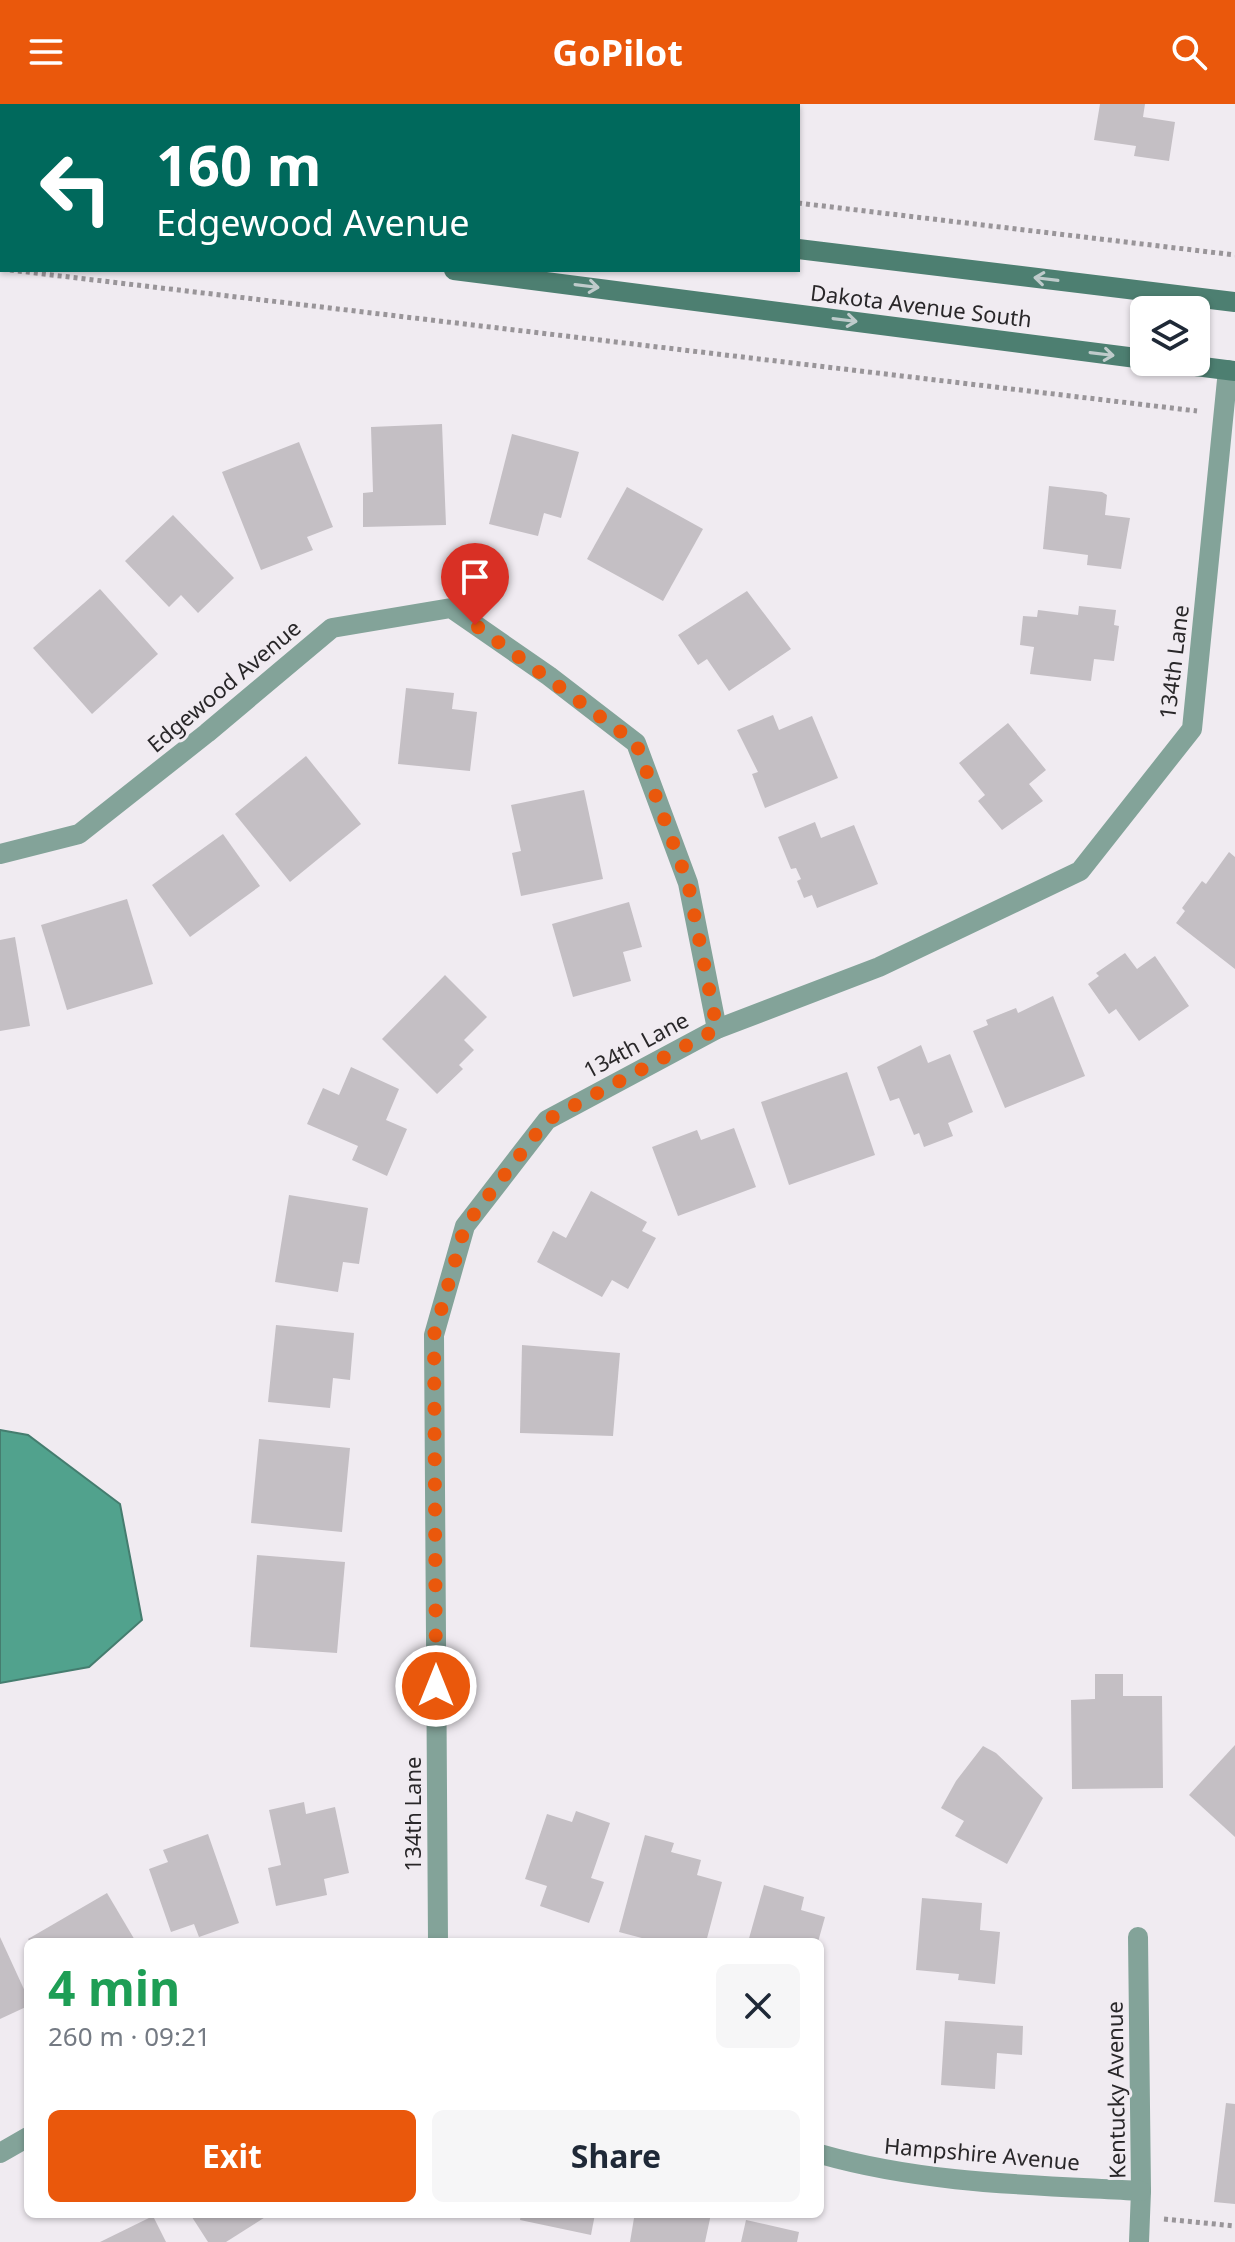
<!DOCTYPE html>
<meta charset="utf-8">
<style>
body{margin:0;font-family:"Noto Sans",sans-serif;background:#f6f6f7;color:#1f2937;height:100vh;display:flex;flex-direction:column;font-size:30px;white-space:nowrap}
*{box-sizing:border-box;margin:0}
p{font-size:26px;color:#747a83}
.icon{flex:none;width:44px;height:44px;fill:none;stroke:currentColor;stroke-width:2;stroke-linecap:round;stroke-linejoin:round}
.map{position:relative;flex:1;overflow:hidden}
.sheet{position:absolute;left:24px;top:1834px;width:800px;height:280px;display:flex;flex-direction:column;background:#fff;border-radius:12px;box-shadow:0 2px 6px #0004}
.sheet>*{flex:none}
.top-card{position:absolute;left:0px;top:0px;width:800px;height:168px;box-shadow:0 2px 6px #0004;background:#00695c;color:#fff;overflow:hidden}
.tools{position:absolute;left:1130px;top:192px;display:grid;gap:16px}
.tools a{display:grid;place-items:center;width:80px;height:80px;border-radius:12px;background:#fff;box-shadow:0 2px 6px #0004;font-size:40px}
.pin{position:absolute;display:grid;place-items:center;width:68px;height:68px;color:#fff;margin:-82px -34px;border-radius:50% 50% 50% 0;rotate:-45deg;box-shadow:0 0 8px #0007}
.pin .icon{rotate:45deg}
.me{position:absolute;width:88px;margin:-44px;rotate:0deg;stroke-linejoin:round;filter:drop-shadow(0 0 6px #0008)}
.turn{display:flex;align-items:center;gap:28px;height:168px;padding:0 24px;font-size:36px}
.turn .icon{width:104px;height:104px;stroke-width:2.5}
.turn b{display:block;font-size:56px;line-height:68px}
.round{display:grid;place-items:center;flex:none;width:84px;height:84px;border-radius:12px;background:#f6f6f7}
.summary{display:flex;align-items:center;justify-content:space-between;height:136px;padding:0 24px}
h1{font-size:48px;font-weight:700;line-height:60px;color:#1e9e55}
.action{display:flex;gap:16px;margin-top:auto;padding:16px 24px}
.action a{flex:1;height:92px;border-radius:12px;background:#ea580c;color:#fff;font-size:32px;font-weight:700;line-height:92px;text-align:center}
.action a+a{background:#f6f6f7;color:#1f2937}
header{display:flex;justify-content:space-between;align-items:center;height:104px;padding:0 24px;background:#ea580c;color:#fff;font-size:36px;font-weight:700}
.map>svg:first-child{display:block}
.water{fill:#51a28d;stroke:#457d6f;stroke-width:2}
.building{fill:#c4bfc4}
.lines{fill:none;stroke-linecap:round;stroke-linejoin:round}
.path{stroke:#999599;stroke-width:5;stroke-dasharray:4 4;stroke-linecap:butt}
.minor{stroke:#83a399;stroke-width:20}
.secondary{stroke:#4d7f71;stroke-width:20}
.oneway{stroke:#bfcbcb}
.route{stroke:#ea580c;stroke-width:14;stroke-dasharray:0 25.2}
.labels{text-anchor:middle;stroke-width:6;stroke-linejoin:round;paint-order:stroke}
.street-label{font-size:22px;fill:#292729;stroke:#f0ebf1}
</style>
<header><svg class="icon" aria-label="menu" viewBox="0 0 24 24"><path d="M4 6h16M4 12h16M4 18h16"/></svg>GoPilot<svg class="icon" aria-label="search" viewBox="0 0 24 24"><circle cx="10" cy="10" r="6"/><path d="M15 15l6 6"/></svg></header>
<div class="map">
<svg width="1235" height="2138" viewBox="0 0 1235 2138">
<rect width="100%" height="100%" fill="#f0ebf1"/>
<!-- water -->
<path class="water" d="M0 1326 28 1331 120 1400 142 1516 89 1563 0 1579Z"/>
<!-- building -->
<g class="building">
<path d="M1100 0H1145L1143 13 1175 18 1169 57 1134 52 1136 42 1094 36Z"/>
<path d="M442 320 446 421 363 423V389L373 388 371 323Z"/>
<path d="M512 330 579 348 561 414 544 409 538 432 489 420Z"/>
<path d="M299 338 333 423 307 433 313 446 261 466 222 368Z"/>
<path d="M1049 382 1102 388 1107 391 1105 411 1130 414 1121 465 1087 461 1088 451 1043 445Z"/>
<path d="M627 383 703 425 663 497 587 455Z"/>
<path d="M173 411 234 474 198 509 181 491 169 503 125 457Z"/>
<path d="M100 485 158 550 92 610 33 544Z"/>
<path d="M747 487 791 545 729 587 707 555 698 561 678 531Z"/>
<path d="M1079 502 1116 506 1114 521 1119 522 1114 557 1094 555 1091 577 1030 570 1034 543 1020 541 1023 512 1037 513 1038 506 1078 511Z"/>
<path d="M406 584 454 589 452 605 477 608 470 667 398 660Z"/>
<path d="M773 611 779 626 812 612 838 674 765 704 752 670 758 668 737 626Z"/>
<path d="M1008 619 1046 666 1029 680 1043 697 1002 726 978 697 985 691 959 659Z"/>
<path d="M306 652 361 720 290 778 235 710Z"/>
<path d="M584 686 603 775 521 792 512 749 521 747 511 701Z"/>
<path d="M815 718 821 734 854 721 878 780 817 804 812 791 804 794 797 777 801 775 796 764 791 765 778 733Z"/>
<path d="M223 730 260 782 190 833 152 781Z"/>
<path d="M1229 748 1235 753V865L1176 819 1185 807 1182 804 1202 777 1206 780Z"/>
<path d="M127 795 153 880 67 906 41 821Z"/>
<path d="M629 798 642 843 623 848 631 877 573 893 552 820Z"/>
<path d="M15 833 30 922 0 927V836Z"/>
<path d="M1125 849 1137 865 1155 852 1189 902 1139 937 1116 905 1109 910 1088 880 1099 872 1096 869Z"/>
<path d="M445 871 487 913 464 936 474 946 459 961 463 965 437 990 382 935Z"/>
<path d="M1053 892 1085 972 1005 1004 973 927 988 921 986 916 1016 904 1018 909Z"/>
<path d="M921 941 928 959 950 950 973 1008 948 1019 953 1032 924 1043 919 1029 914 1031 899 994 890 997 877 963Z"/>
<path d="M351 963 399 985 386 1016 407 1025 387 1072 352 1056 358 1042 307 1020 323 984 339 991Z"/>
<path d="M847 968 875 1051 789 1081 761 998Z"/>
<path d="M734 1024 756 1083 678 1112 652 1043 697 1026 701 1036Z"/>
<path d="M591 1087 647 1118 642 1127 656 1134 628 1185 612 1176 602 1193 537 1158 553 1127 566 1134Z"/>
<path d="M289 1091 368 1104 359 1160 343 1158 338 1188 275 1178Z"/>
<path d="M276 1221 354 1229 350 1276 333 1274 330 1304 268 1298Z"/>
<path d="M522 1241 620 1249 613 1332 520 1329Z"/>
<path d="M259 1335 350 1344 342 1428 251 1419Z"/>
<path d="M257 1451 345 1458 337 1549 250 1543Z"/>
<path d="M1095 1570H1123V1592H1162L1163 1684 1072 1685 1071 1596 1095 1595Z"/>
<path d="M1235 1641V1733L1189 1691Z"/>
<path d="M983 1642 996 1649 1043 1694 1007 1760 955 1732 964 1717 941 1704 956 1677Z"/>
<path d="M304 1698 306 1710 335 1703 349 1769 324 1775 327 1791 276 1802 268 1764 281 1761 269 1706Z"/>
<path d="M576 1707 610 1719 591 1774 604 1778 589 1819 540 1802 547 1782 525 1775 547 1710 572 1718Z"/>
<path d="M208 1730 239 1819 199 1833 194 1820 171 1828 149 1765 168 1758 163 1746Z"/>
<path d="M645 1731 674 1739 671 1748 701 1756 697 1771 722 1778 706 1838H657L619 1828Z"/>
<path d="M764 1781 804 1793 801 1806 825 1813 818 1838H748Z"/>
<path d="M107 1789 136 1838H30L28 1835Z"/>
<path d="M922 1794 982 1799 980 1826 1000 1828 995 1880 958 1876 959 1870 916 1866Z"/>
<path d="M0 1833 28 1894V1902L0 1915Z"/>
<path d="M945 1917 1023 1922 1022 1951 997 1949 995 1985 941 1981Z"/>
<path d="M1226 1999 1235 2000V2100L1214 2098Z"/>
<path d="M190 2110H270L226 2138H208Z"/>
<path d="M521 2110H595L591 2131 520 2116Z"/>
<path d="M629 2110H711L705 2138H630L634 2114Z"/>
<path d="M153 2112 166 2138H100Z"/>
<path d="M746 2116 799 2128 797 2138H741Z"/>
</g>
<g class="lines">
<!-- path -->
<g class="path">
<path d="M0 2 2 3"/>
<path d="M798 99 1235 151"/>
<path d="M0 165H2"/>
<path d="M10 166 1197 307"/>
<path d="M1164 2115 1235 2122"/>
</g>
<!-- minor -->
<g class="minor">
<path d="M0 750 79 730 207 629 332 524 451 504 549 572 636 639 688 779 717 925"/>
<path d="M1138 1833 1141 2087 1139 2138"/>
<path d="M438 1838 434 1231 465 1122 547 1016 717 925 879 863 1080 767 1192 625 1228 266"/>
<path d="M0 2049 28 2033"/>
<path d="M820 2050C925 2080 1033 2081 1141 2087"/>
</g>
<!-- secondary -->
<g class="secondary">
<path d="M0 49H2"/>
<path d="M0 114 2 115"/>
<path d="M798 145 1235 198"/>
<path d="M454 166 1144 255"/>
<path d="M1164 258 1235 267"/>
</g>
</g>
<!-- one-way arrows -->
<defs><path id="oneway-shaft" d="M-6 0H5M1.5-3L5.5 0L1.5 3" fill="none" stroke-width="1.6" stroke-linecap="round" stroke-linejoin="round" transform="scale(2)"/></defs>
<g class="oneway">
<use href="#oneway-shaft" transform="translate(1046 175) rotate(-173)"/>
<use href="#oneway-shaft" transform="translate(587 182) rotate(7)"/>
<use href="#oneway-shaft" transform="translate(845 216) rotate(7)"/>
<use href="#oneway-shaft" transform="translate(1102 250) rotate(7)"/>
</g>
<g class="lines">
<!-- route -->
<path class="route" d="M436 1582 434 1231 465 1122 547 1016 717 925 688 779 636 639 475 521"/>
</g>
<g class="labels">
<!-- street labels -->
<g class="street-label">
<text transform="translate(921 202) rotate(7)" y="8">Dakota Avenue South</text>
<text transform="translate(1174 558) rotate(-83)" y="8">134th Lane</text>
<text transform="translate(224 582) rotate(-40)" y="8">Edgewood Avenue</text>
<text transform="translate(636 941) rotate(-28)" y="8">134th Lane</text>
<text transform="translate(413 1710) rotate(-90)" y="8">134th Lane</text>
<text transform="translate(1116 1986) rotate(-91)" y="8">Kentucky Avenue</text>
<text transform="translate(982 2050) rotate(5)" y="8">Hampshire Avenue</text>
</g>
</g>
</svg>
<div class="tools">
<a><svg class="icon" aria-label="layers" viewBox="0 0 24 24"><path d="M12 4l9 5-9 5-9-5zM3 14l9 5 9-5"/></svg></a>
</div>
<div class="pin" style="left:475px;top:521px;background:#d93025"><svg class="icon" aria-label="arrive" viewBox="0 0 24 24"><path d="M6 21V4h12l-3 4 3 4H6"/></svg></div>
<svg class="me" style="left:436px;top:1582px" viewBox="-20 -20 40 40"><circle r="17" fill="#ea580c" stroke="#fff" stroke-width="3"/><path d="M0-11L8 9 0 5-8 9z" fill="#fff"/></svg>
<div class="top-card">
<div class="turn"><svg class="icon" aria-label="left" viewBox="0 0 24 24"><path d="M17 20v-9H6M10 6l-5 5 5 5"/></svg><div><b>160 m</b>Edgewood Avenue</div></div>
</div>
<section class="sheet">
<div class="summary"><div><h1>4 min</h1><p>260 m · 09:21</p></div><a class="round"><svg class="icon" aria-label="close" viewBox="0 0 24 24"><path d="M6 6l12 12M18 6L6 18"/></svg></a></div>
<div class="action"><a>Exit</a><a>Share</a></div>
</section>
</div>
